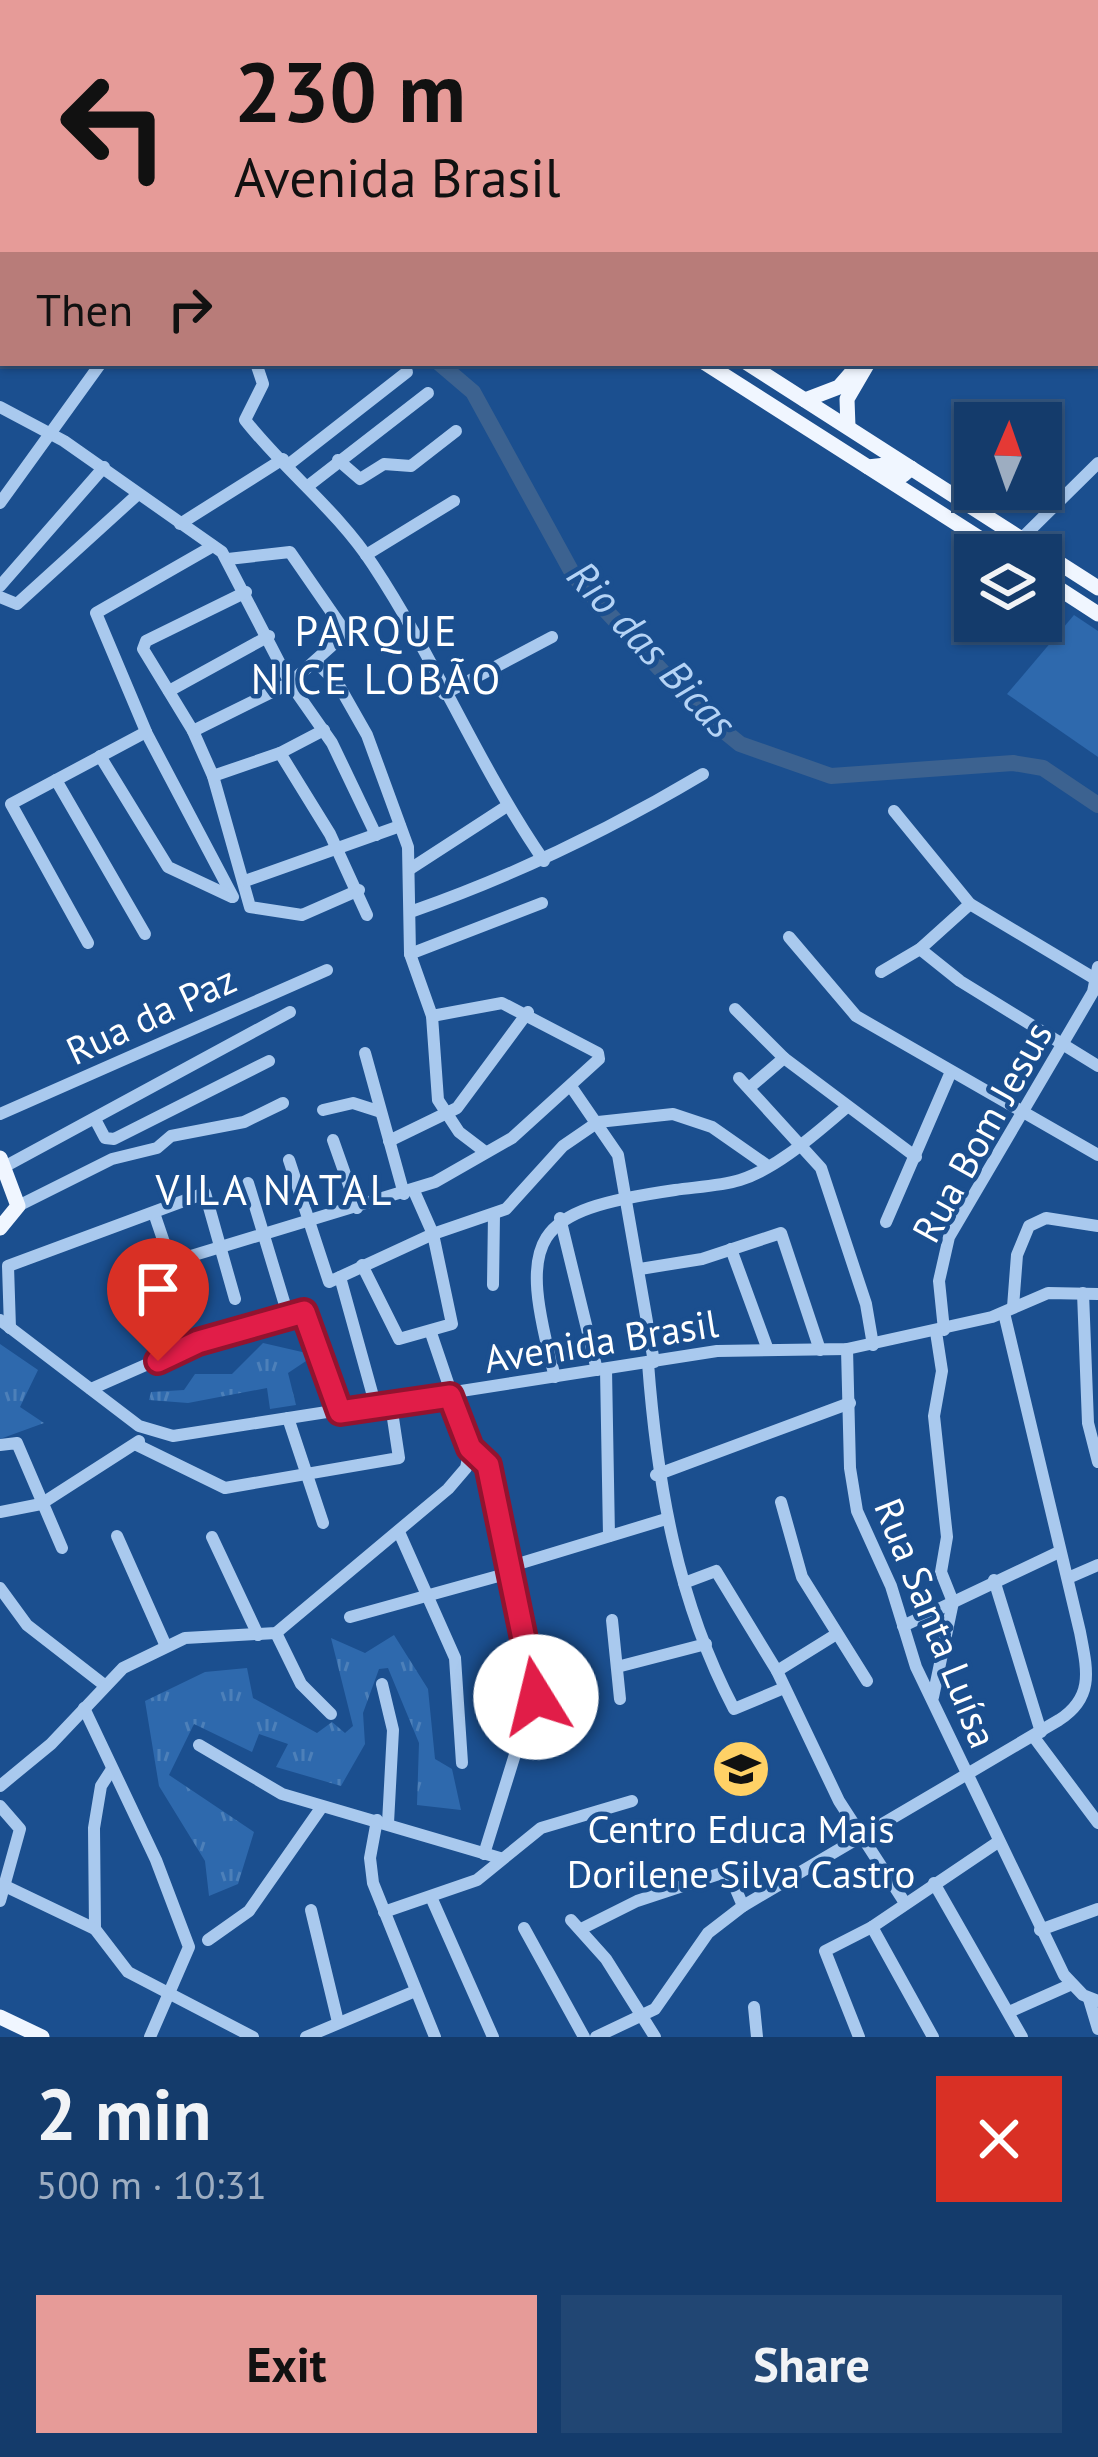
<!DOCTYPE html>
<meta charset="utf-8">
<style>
body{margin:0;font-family:"PT Sans",sans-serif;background:#214673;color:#f1f3f6;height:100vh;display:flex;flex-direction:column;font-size:45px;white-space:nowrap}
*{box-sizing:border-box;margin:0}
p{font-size:39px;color:#9dadc1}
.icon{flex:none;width:66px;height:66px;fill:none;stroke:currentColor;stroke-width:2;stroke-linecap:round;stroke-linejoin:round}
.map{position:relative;height:2037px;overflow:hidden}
.details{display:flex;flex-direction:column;background:#143b6b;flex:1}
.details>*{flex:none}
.top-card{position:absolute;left:0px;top:0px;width:1098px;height:366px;box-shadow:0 3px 9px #0004,0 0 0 3px #33557e;background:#e69b98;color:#111;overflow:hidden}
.needle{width:78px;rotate:2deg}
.fabs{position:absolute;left:954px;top:402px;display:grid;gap:24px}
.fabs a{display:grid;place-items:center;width:108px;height:108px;border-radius:0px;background:#143b6b;box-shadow:0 3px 9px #0004,0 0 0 3px #33557e;font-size:60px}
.pin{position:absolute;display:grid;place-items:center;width:102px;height:102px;color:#fff;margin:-123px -51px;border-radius:50% 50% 50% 0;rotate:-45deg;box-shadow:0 0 12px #0007}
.pin .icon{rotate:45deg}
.me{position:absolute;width:132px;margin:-66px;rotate:351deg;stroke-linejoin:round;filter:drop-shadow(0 0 9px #0008)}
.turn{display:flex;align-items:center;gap:42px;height:252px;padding:0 36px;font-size:54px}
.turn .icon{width:156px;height:156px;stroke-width:2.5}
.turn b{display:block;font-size:84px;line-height:102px}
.then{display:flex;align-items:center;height:114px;padding:0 36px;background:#0003;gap:24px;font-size:45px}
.round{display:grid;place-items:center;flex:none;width:126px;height:126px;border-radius:0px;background:#214673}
.summary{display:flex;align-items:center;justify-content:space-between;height:204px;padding:0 36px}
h1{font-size:72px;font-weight:700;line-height:90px}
.button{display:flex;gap:24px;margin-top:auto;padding:24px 36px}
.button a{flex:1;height:138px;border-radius:0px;background:#e69b98;color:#111;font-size:48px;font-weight:700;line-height:138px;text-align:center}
.button a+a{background:#214673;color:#f1f3f6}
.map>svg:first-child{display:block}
.grass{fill:url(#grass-tufts)}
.pitch{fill:#2e69ad}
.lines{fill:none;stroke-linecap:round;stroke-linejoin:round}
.river{stroke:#3c6290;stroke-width:16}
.minor{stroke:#a9c9ee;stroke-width:12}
.major{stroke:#f0f6ff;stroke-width:15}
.route-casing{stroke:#92132f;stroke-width:30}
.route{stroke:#e11d48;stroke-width:21}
.labels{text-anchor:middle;stroke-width:9;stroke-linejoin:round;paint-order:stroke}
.street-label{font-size:39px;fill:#fff;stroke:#1b4f8f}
.poi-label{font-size:39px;fill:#fff;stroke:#1b4f8f}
.neighbourhood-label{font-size:42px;letter-spacing:3px;fill:#fff;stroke:#1b4f8f}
.water-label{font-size:42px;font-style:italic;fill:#b5d3f5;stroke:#1b4f8f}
</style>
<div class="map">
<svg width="1098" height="2037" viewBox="0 0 1098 2037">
<defs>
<pattern id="grass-tufts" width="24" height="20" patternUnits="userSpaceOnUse" patternTransform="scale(3)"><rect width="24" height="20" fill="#2e69ad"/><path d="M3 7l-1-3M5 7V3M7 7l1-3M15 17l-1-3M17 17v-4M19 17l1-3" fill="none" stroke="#4d80b9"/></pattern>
</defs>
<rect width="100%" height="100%" fill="#1b4f8f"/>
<!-- grass -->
<g class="grass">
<path d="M263 1343 315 1355 288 1373 296 1405 270 1409 267 1388 188 1403 149 1400 151 1392 184 1390 195 1374H232Z"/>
<path d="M0 1344 38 1370 20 1407 44 1423 0 1439Z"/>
<path d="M394 1635 428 1689 435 1759 452 1769 461 1810 417 1805 419 1743 388 1668 379 1669 363 1713 365 1744 341 1786 276 1767 288 1744 259 1734 252 1752 194 1724 169 1775 254 1832 238 1884 209 1896 205 1861 159 1786 145 1701 205 1672 247 1668 253 1698 317 1733 332 1722 345 1733 353 1726 331 1638 365 1653Z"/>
</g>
<!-- pitch -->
<path class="pitch" d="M1074 615 1098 631V757L1007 694Z"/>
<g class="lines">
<!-- river -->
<g class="river">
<path d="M0 128 3 132"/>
<path d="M439 363 473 392 574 576 697 709 740 744 831 776 1013 763 1043 768 1098 805"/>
</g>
<!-- minor -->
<g class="minor">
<path d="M319 0 324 3"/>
<path d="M441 0 446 3"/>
<path d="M573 0 577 3"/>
<path d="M701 0 702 3"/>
<path d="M988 0 990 3"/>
<path d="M345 3 347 0"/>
<path d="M588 3 590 0"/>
<path d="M673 3 675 0"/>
<path d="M885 3 887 0"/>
<path d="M1095 120 1098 123"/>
<path d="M1095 257 1098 260"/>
<path d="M0 294 3 296"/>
<path d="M256 363 263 384 245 420C285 471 337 510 373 565 436 660 479 767 544 861"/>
<path d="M0 407 64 441 222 552 290 683 332 743 376 835"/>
<path d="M338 460 360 479 384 464 411 466 456 431"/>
<path d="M288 465 407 372"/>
<path d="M308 486 428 393"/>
<path d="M0 503 101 363"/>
<path d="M180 524 283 459"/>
<path d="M1021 539 1098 463"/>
<path d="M213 546 96 613 147 734 233 897"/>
<path d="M366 555 454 501"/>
<path d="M0 586 104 467"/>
<path d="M246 592 146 641 143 649 193 731 213 776 250 907 302 915 359 890"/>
<path d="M0 597 17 604 137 495"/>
<path d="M316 662 338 684 367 735 408 847 410 954 432 1016 438 1100 459 1132 484 1151"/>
<path d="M169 691 269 636"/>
<path d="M444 694 552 637"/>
<path d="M193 731 290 683 346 633 290 552 228 559"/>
<path d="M280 753 330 834 367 915"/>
<path d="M100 756 168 867 232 897"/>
<path d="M213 776 280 753 324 730"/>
<path d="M56 780 145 934"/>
<path d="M894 811 970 904 1097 980"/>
<path d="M410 869 507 806"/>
<path d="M245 881 400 826"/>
<path d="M413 911C516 875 609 830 703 774"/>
<path d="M789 937 856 1016 1098 1155"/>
<path d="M88 943 11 804 146 732"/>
<path d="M920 949 960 981 1098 1066"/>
<path d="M410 954 542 903"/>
<path d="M881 972 920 949 970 904"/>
<path d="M735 1009 784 1058 916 1157"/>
<path d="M365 1053 404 1194"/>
<path d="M739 1078 821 1168 866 1304 873 1345"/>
<path d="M572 1088 618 1155 654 1362"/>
<path d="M749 1088 784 1058"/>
<path d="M323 1110 353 1103 378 1111"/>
<path d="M0 1114 327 970"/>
<path d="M96 1121 105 1138 114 1139 269 1061"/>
<path d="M333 1140 357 1208"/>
<path d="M389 1141 457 1108 528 1012"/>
<path d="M289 1160 329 1282 433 1234 506 1209 563 1146 598 1122 673 1114 712 1127 765 1164"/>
<path d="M4 1167 290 1012"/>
<path d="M248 1183 288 1315"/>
<path d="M18 1206 112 1159 157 1148 171 1136 244 1122 283 1103"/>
<path d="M154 1213 171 1263"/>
<path d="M560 1218 597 1370"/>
<path d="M886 1222 950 1074"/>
<path d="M731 1249 768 1350"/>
<path d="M362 1265 399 1339 452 1324 433 1234 414 1191"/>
<path d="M640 1269 702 1259 781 1233 820 1350"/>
<path d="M135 1273 435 1182 512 1138 599 1059 598 1053 502 1003 432 1016"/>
<path d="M340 1277 376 1407"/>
<path d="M493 1285 494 1214"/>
<path d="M1083 1293 1088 1423 1098 1462"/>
<path d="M1013 1307 1017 1255 1029 1226 1046 1218 1098 1226"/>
<path d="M0 1320 139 1426 173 1436 717 1351 847 1349 992 1317 1048 1293 1098 1294"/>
<path d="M10 1328 8 1266 205 1193 235 1299"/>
<path d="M944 1330 939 1281 949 1237 1093 992 1098 967"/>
<path d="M847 1349 850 1468 857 1511 891 1586 916 1667 1064 1975 1083 1995 1098 2001"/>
<path d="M648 1363C657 1483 677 1601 734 1709L784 1688"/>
<path d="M606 1369 609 1536"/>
<path d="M555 1377C517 1234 530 1211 675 1190 696 1187 720 1186 740 1180 778 1168 816 1133 847 1107"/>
<path d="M91 1389 198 1342 304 1313 341 1411"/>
<path d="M288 1418 323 1523"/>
<path d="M0 1445 17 1443 62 1548"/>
<path d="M137 1445 225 1488 399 1458 391 1405"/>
<path d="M470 1448 488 1465 536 1687 484 1854"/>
<path d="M656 1475 850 1403"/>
<path d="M781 1502 802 1577 867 1681"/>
<path d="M0 1512 41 1504 139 1441"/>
<path d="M399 1532 455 1658 462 1763"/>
<path d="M117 1536 165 1644"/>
<path d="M212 1537 258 1635"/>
<path d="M508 1567 666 1519"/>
<path d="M1068 1578 1098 1565"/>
<path d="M994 1580 1041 1732"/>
<path d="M684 1583 716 1571 777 1671 839 1801 905 1903"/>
<path d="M0 1588 27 1625 103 1684"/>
<path d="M350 1617 509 1573"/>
<path d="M612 1620 620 1699"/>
<path d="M903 1626 1059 1552"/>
<path d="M276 1633 301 1684 331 1714"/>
<path d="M617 1667 706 1644"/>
<path d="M777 1671 835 1635"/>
<path d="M382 1684 393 1730 388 1823"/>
<path d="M933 1697 953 1602 941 1572 947 1537 934 1416 942 1371 936 1332"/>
<path d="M84 1708 156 1860 189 1947 150 2037"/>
<path d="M1033 1736 1098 1823"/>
<path d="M199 1745 282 1794 500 1858"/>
<path d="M112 1769 101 1786 94 1828 95 1929 128 1972 253 2037"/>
<path d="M0 1786 51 1744 123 1668 185 1638 276 1633 448 1489 466 1468 470 1448 431 1333"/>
<path d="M0 1806 20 1829 0 1901"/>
<path d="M377 1820 370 1858 373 1883 435 2037"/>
<path d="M934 1883 1022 2037"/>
<path d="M5 1886 95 1929"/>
<path d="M431 1897 493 2037"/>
<path d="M311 1910 338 2022"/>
<path d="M384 1912 477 1880 541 1828 632 1801"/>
<path d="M571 1920 606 1959 655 2037"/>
<path d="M872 1927 933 2037"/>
<path d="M524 1928 584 2037"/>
<path d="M581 1929 637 1901 728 1871 743 1906"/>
<path d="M1040 1930 1098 1909"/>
<path d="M208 1940 249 1911 321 1808"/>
<path d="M1089 1999 1098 2029"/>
<path d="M754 2007 757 2037"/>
<path d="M1009 2012 1072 1984"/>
<path d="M306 2037 413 1992"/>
<path d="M596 2037 655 2009 708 1933 743 1906 1059 1720C1095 1697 1087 1669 1080 1632L1004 1313"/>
<path d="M859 2037 825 1951 872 1927 998 1842"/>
</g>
<!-- major -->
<g class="major">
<path d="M137 0 142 3"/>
<path d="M177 0 182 3"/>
<path d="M1095 86 1098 84"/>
<path d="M1095 317 1098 314"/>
<path d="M705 363 1006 555"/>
<path d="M747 363 1098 588"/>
<path d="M805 400 839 387 853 371"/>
<path d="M848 427 847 399 868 363"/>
<path d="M868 467 886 465 903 475 911 468"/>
<path d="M1041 577 1098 614"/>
<path d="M0 1158 18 1206 0 1228"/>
<path d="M0 2017 42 2037"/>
</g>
</g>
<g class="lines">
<defs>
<path id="route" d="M158 1361 198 1342 304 1312 340 1412 450 1396 470 1448 488 1465 536 1697"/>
</defs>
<!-- route casing -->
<use href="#route" class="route-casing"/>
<!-- route -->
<use href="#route" class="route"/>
</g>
<!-- icons -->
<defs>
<symbol id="school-disc" viewBox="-11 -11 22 22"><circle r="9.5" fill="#ffd166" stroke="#1b4f8f"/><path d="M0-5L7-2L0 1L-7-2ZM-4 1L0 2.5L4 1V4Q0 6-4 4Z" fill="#111"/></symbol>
</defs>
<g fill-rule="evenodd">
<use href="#school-disc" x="708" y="1736" width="66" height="66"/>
</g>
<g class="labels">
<!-- street labels -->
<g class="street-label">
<text transform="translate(151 1015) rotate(-25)" y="14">Rua da Paz</text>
<text transform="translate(982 1132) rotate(-61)" y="14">Rua Bom Jesus</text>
<text transform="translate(601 1341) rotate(-9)" y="14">Avenida Brasil</text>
<text transform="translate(936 1623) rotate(68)" y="14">Rua Santa Luísa</text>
</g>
<!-- poi labels -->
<g class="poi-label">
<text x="741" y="1843">Centro Educa Mais<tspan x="741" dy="45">Dorilene Silva Castro</tspan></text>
</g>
<!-- neighbourhood labels -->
<g class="neighbourhood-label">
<text x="377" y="646">PARQUE<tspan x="377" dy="48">NICE LOBÃO</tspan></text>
<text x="275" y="1205">VILA NATAL</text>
</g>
<!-- water labels -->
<g class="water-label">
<text transform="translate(652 649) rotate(47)" y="15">Rio das Bicas</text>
</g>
</g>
</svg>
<div class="fabs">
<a><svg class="needle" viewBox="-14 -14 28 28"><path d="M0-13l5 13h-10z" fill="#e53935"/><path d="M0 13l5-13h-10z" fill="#9dadc1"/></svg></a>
<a><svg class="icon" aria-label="layers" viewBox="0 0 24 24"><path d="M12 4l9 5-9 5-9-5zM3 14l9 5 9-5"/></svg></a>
</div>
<div class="pin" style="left:158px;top:1361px;background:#d93025"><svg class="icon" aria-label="arrive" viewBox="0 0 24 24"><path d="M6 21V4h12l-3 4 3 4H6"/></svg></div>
<svg class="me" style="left:536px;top:1697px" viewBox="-20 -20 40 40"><circle r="19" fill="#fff"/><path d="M0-13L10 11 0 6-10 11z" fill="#e11d48"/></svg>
<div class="top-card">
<div class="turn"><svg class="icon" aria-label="left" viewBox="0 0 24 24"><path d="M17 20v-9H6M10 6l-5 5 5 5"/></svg><div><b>230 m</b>Avenida Brasil</div></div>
<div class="then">Then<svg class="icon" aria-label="right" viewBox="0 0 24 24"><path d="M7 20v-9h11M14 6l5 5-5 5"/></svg></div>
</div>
</div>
<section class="details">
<div class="summary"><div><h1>2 min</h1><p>500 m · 10:31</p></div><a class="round" style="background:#d93025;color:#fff"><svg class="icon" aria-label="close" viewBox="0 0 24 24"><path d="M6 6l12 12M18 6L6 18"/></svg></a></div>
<div class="button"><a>Exit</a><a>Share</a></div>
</section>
